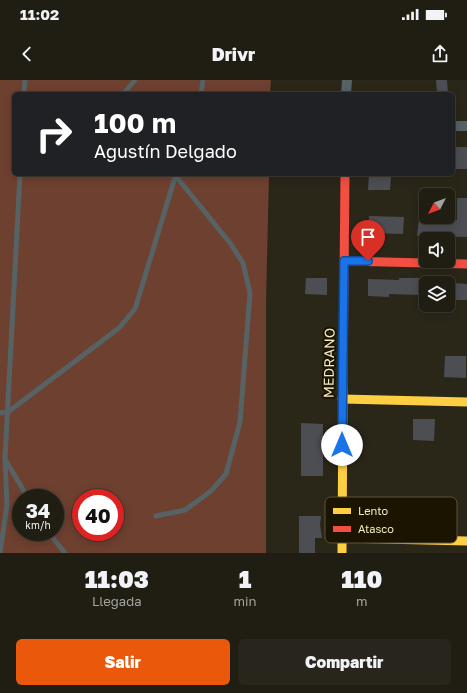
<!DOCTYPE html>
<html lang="es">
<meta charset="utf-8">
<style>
body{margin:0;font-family:"Golos Text",sans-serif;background:#28261c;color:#f1f3f6;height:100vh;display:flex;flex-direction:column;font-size:15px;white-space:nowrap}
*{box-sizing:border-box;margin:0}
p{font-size:13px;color:#a2a2a0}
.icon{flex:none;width:22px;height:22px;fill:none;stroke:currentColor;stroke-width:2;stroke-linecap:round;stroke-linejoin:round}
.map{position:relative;height:473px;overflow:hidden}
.side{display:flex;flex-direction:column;background:#201d13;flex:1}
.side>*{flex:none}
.top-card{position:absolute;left:12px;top:12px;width:443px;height:84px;border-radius:6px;box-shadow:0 2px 10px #0003,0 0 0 1px #3d3b33;background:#202124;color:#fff;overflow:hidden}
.needle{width:26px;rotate:228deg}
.buttons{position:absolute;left:419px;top:108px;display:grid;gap:8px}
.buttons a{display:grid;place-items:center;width:36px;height:36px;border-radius:6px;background:#201d13;box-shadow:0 2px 10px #0003,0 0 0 1px #3d3b33;font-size:20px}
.speed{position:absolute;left:12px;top:409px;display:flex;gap:8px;font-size:20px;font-weight:700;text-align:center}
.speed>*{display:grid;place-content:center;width:52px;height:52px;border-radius:50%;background:#201d13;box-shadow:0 2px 10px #0003,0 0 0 1px #3d3b33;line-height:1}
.speed small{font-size:10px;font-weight:400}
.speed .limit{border:6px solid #d22;background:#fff;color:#111}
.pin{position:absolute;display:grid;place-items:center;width:34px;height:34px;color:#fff;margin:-41px -17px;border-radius:50% 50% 50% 0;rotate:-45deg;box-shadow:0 0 4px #0007}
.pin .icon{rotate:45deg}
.me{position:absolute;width:44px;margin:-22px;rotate:0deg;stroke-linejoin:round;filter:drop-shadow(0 0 3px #0008)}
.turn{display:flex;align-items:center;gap:14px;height:84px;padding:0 16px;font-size:18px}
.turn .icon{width:52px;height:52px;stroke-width:2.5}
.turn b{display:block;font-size:28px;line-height:34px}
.eta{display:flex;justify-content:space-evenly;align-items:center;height:68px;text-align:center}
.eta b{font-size:24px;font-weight:800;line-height:28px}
.cta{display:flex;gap:8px;margin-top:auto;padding:8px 16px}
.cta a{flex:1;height:46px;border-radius:6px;background:#ea580c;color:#fff;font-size:16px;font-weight:800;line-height:46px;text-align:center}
.cta a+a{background:#28261c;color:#f1f3f6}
.status{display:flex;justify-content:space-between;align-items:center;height:28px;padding:0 20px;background:#201d13;direction:ltr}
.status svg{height:11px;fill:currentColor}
header{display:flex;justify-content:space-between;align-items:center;height:52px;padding:0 16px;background:#201d13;font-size:18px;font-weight:800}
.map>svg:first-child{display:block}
.green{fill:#6e4030;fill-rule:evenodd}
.building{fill:#4d4d54}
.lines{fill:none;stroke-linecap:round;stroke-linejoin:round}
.lane{stroke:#566264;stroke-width:5}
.street{stroke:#566264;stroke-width:10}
.slow{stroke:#ffcf43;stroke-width:9}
.jam{stroke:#f24e42;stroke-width:9}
.route-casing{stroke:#114b97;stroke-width:10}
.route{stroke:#1a73e8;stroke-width:7}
.labels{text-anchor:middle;stroke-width:4;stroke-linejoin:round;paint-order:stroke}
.street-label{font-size:14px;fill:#f3eac1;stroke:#1a1400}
.key{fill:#1a1400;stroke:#5b543a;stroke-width:1}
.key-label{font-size:11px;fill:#f3eac1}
</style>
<div class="status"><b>11:02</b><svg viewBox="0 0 49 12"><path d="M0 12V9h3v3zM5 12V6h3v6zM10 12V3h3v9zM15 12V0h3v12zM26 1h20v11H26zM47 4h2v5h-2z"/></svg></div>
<header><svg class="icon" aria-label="back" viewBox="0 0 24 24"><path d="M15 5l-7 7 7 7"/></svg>Drivr<svg class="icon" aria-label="share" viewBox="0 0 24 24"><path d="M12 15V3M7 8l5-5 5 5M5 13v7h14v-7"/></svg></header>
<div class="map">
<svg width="467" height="473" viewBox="0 0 467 473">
<rect width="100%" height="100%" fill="#2a2719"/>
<!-- green -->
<path class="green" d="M0 0H271L270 14H14V94H269L266 222V473H0ZM21 418H55V452H21ZM81 418H115V452H81Z"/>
<!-- building -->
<g class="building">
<path d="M436 0H447L448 14H437Z"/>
<path d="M456 67H467V89H455Z"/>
<path d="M369 94H386V97H391L390 110H368Z"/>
<path d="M457 118H467V157L417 156 419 139 457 140Z"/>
<path d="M369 136 404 137 403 154 368 153Z"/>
<path d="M306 198H327V215L305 214Z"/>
<path d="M399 198H421L420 215 389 214V217L368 216V199L399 200Z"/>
<path d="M453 203 467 204V220H452Z"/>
<path d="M445 276H466V298L444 297Z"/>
<path d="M413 339H435L434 361 413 360Z"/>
<path d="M301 343 323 344V396H301Z"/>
<path d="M299 436H321L320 445 322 458H315V473H299Z"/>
</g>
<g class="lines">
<!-- lane -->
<g class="lane">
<path d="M24 14 25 0"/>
<path d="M119 14 124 13 135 0"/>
<path d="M201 14 203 0"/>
<path d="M0 333 8 332 119 248 135 229 176 94"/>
<path d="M5 379 28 418"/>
<path d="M156 436 185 430 211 411 226 394 240 342 250 213 243 183 230 163 175 95"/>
<path d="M48 452 65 473"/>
<path d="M0 473 7 425 5 378 20 94"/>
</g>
<!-- street -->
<g class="street">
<path d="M346 14 347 0"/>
<path d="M453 46H467"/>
</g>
<!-- slow -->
<g class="slow">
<path d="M342 319 467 322"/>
<path d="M342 458 467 461"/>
<path d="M342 473 343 308"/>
</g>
<!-- jam -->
<g class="jam">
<path d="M344 181 467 184"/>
<path d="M343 308 345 94"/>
</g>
</g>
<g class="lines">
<defs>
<path id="route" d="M342 365 344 181H368"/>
</defs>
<!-- route casing -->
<use href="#route" class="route-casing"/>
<!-- route -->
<use href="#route" class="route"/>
</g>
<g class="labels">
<!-- street labels -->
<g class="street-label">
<text transform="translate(329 283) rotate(-89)" y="5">MEDRANO</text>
</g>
</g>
<!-- legend -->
<rect x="325" y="417" width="132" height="46" rx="6" class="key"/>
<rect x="333" y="428" width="18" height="6" fill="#ffcf43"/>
<rect x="333" y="446" width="18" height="6" fill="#f24e42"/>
<g class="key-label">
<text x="358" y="435">Lento</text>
<text x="358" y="453">Atasco</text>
</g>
</svg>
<div class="buttons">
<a><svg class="needle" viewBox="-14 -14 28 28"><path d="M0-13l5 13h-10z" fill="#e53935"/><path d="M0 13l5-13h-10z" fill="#a2a2a0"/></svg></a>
<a><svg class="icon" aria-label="sound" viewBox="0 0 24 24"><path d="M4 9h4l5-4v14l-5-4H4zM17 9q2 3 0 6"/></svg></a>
<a><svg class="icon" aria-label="layers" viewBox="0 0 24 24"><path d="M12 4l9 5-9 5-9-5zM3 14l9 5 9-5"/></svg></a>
</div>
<div class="speed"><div>34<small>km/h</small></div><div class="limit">40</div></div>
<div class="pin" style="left:368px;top:181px;background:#d93025"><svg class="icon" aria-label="arrive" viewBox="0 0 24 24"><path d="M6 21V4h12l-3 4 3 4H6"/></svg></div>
<svg class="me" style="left:342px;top:365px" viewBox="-20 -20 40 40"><circle r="19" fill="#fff"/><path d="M0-13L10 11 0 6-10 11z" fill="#1a73e8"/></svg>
<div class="top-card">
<div class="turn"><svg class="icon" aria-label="right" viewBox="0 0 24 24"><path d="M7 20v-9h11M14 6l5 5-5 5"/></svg><div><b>100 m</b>Agustín Delgado</div></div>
</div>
</div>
<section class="side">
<div class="eta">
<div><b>11:03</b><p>Llegada</p></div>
<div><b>1</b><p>min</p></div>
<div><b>110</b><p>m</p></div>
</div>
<div class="cta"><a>Salir</a><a>Compartir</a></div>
</section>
